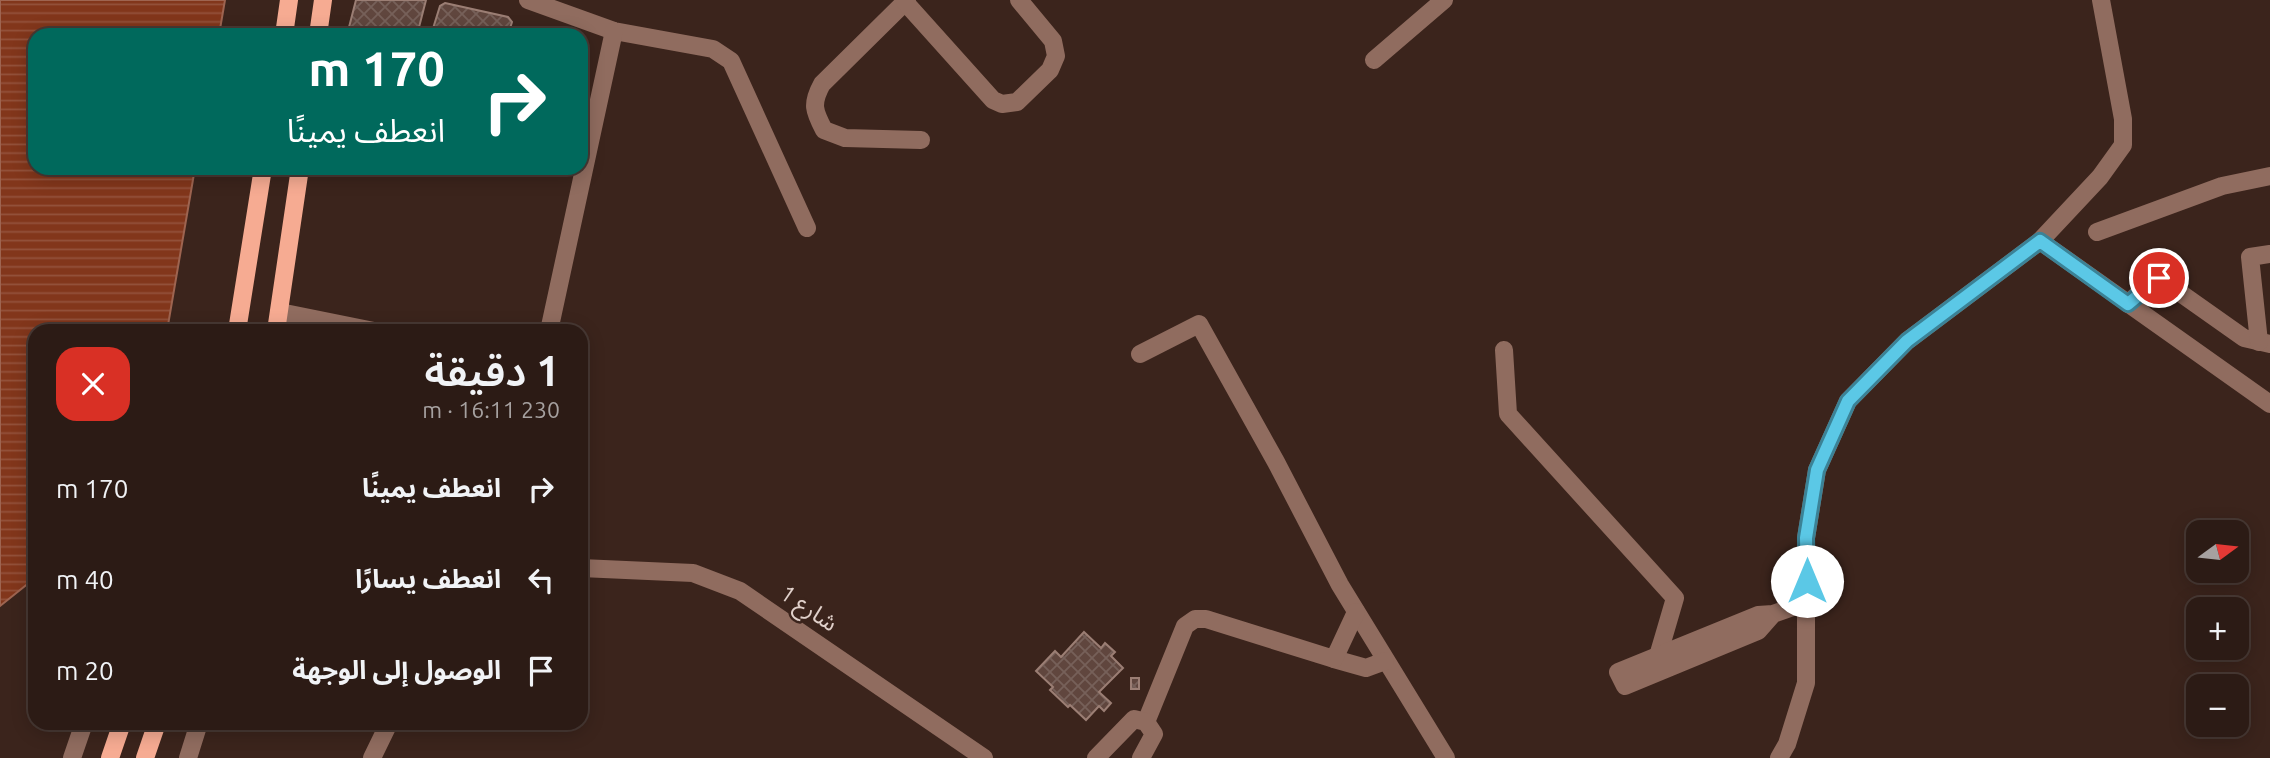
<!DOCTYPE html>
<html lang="ar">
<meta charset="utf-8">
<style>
body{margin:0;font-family:Ubuntu,"Noto Sans Arabic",sans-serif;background:#34241e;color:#f1f3f6;direction:rtl;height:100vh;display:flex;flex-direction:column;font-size:26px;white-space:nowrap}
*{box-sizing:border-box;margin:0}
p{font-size:23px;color:#a6a1a0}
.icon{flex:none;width:38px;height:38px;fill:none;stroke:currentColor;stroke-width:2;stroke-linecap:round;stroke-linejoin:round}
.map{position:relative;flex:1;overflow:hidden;direction:ltr}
.details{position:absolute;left:28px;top:324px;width:560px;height:406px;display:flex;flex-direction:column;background:#2c1b15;border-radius:21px;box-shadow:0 4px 18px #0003,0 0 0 2px #483934;direction:rtl}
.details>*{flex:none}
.banner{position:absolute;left:28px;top:28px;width:560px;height:147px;border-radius:21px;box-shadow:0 4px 18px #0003,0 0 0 2px #483934;direction:rtl;background:#00695c;color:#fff;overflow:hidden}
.needle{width:46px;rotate:75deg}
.tools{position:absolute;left:2186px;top:520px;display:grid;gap:14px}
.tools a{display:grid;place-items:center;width:63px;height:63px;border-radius:14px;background:#2c1b15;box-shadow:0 4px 18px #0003,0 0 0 2px #483934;font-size:35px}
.pin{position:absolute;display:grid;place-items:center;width:60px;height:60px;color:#fff;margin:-30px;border:4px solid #fff;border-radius:50%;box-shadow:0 2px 7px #0007}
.me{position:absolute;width:77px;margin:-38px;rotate:0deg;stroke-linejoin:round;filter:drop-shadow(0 0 5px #0008)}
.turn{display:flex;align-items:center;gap:24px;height:147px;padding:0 28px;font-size:32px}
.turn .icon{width:91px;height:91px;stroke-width:2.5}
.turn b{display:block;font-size:49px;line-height:60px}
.round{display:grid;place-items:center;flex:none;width:74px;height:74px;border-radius:21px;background:#34241e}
.overview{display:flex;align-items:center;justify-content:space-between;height:119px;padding:0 28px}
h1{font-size:42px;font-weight:600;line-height:52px}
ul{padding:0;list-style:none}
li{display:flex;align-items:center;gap:21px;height:91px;padding:0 28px}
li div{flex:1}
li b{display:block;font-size:26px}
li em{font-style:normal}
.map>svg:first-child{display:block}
.water{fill:url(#water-rules);stroke:#9e6450;stroke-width:2}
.building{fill:url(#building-cross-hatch);stroke:#9b7e74;stroke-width:2}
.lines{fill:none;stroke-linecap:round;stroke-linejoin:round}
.minor{stroke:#906c5f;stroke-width:18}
.major{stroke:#f6ab92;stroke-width:18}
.route-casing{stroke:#3b8296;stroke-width:18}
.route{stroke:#5bc8e6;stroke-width:12}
.labels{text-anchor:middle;stroke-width:5;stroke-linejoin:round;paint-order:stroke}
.street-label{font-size:23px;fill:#e1d1cb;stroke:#3b241c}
</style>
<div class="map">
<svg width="2270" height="758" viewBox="0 0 2270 758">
<defs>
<pattern id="water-rules" width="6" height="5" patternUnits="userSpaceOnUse" patternTransform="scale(1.75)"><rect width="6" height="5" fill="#82361b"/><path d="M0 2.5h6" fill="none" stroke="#93523b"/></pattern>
<pattern id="building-cross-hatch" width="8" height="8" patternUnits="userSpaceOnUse" patternTransform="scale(1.75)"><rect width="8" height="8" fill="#60463e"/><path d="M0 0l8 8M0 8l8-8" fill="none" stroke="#766059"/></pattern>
</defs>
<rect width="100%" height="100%" fill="#3b241c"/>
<!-- water -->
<path class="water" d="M0 0H225L219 35H35V168H195L167 331H35V578L0 606Z"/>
<!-- building -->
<g class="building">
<path d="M356 0H426L417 35H347Z"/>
<path d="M445 3 508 17 512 22 508 35H431L440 6Z"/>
<path d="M1084 632 1101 648 1105 643 1115 652 1111 656 1123 668 1099 692 1111 703 1104 711 1099 706 1086 720 1070 705 1068 707 1050 690 1053 687 1036 671 1055 651 1061 657Z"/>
<rect x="1131" y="678" width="8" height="11"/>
</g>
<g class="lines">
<!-- minor -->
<g class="minor">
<path d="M528 0 614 31 713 49 731 61 807 228"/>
<path d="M907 0 822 84C811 104 814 111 824 130L845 138 921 140"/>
<path d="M905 2 993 100 1002 104 1017 102 1050 70 1056 56 1053 41 1019 0"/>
<path d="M1374 60 1444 0"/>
<path d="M2097 232 2222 186 2270 176"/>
<path d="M2040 241 2270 404"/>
<path d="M2128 304 2145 287 2159 278 2244 338 2270 344"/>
<path d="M280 312 374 331"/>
<path d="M549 331 614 31"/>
<path d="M2259 342 2250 257 2270 254"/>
<path d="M1504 350 1508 414 1675 598 1658 656"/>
<path d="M1140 354 1199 324 1276 462 1340 585 1446 758"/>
<path d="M581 568 693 573 740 591 984 758"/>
<path d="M1773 614 1758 615 1618 672 1625 686 1758 631 1773 614 1807 602"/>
<path d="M1334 659 1366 668 1385 661"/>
<path d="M1146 722 1185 626 1195 619H1206L1334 659 1356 612"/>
<path d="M72 758 84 723"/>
<path d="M188 758 199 723"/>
<path d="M372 758 389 723"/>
<path d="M1096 758 1134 719 1146 722 1154 734 1141 758"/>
<path d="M1779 758 1787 744 1806 683V538L1817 470 1848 401 1907 341 2040 241 2100 177 2123 145V119L2101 0"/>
</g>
<!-- major -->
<g class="major">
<path d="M284 35 289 0"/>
<path d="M318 35 323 0"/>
<path d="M237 331 263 168"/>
<path d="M276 331 300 168"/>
<path d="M110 758 122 723"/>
<path d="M145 758 157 723"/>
</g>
</g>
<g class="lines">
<defs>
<path id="route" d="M1807 581 1806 538 1817 470 1848 401 1907 341 2040 241 2128 304 2159 278"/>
</defs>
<!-- route casing -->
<use href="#route" class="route-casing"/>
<!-- route -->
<use href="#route" class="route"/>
</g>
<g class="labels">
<!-- street labels -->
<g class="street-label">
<text transform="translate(809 608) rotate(34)" y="8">شارع 1</text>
</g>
</g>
</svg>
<div class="tools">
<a><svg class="needle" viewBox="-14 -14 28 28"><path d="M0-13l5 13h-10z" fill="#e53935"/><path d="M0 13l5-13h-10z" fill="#a6a1a0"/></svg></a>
<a>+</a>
<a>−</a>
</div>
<div class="pin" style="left:2159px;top:278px;background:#d93025"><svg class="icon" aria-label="arrive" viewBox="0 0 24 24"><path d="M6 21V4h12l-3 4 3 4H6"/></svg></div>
<svg class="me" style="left:1807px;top:581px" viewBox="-20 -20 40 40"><circle r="19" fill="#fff"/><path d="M0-13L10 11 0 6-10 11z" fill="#5bc8e6"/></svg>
<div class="banner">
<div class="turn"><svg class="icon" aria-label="right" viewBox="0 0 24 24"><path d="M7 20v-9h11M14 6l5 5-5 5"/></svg><div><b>170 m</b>انعطف يمينًا</div></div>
</div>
<section class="details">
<div class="overview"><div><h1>1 دقيقة</h1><p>230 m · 16:11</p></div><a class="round" style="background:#d93025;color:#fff"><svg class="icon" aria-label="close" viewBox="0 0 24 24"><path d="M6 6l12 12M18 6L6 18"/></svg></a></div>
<ul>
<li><svg class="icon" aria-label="right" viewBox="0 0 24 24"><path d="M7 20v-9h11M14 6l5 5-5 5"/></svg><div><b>انعطف يمينًا</b></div><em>170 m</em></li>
<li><svg class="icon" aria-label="left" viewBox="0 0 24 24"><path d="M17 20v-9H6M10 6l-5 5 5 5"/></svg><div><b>انعطف يسارًا</b></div><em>40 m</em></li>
<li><svg class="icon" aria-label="arrive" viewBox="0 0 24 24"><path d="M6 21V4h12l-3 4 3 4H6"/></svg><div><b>الوصول إلى الوجهة</b></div><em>20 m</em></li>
</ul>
</section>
</div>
